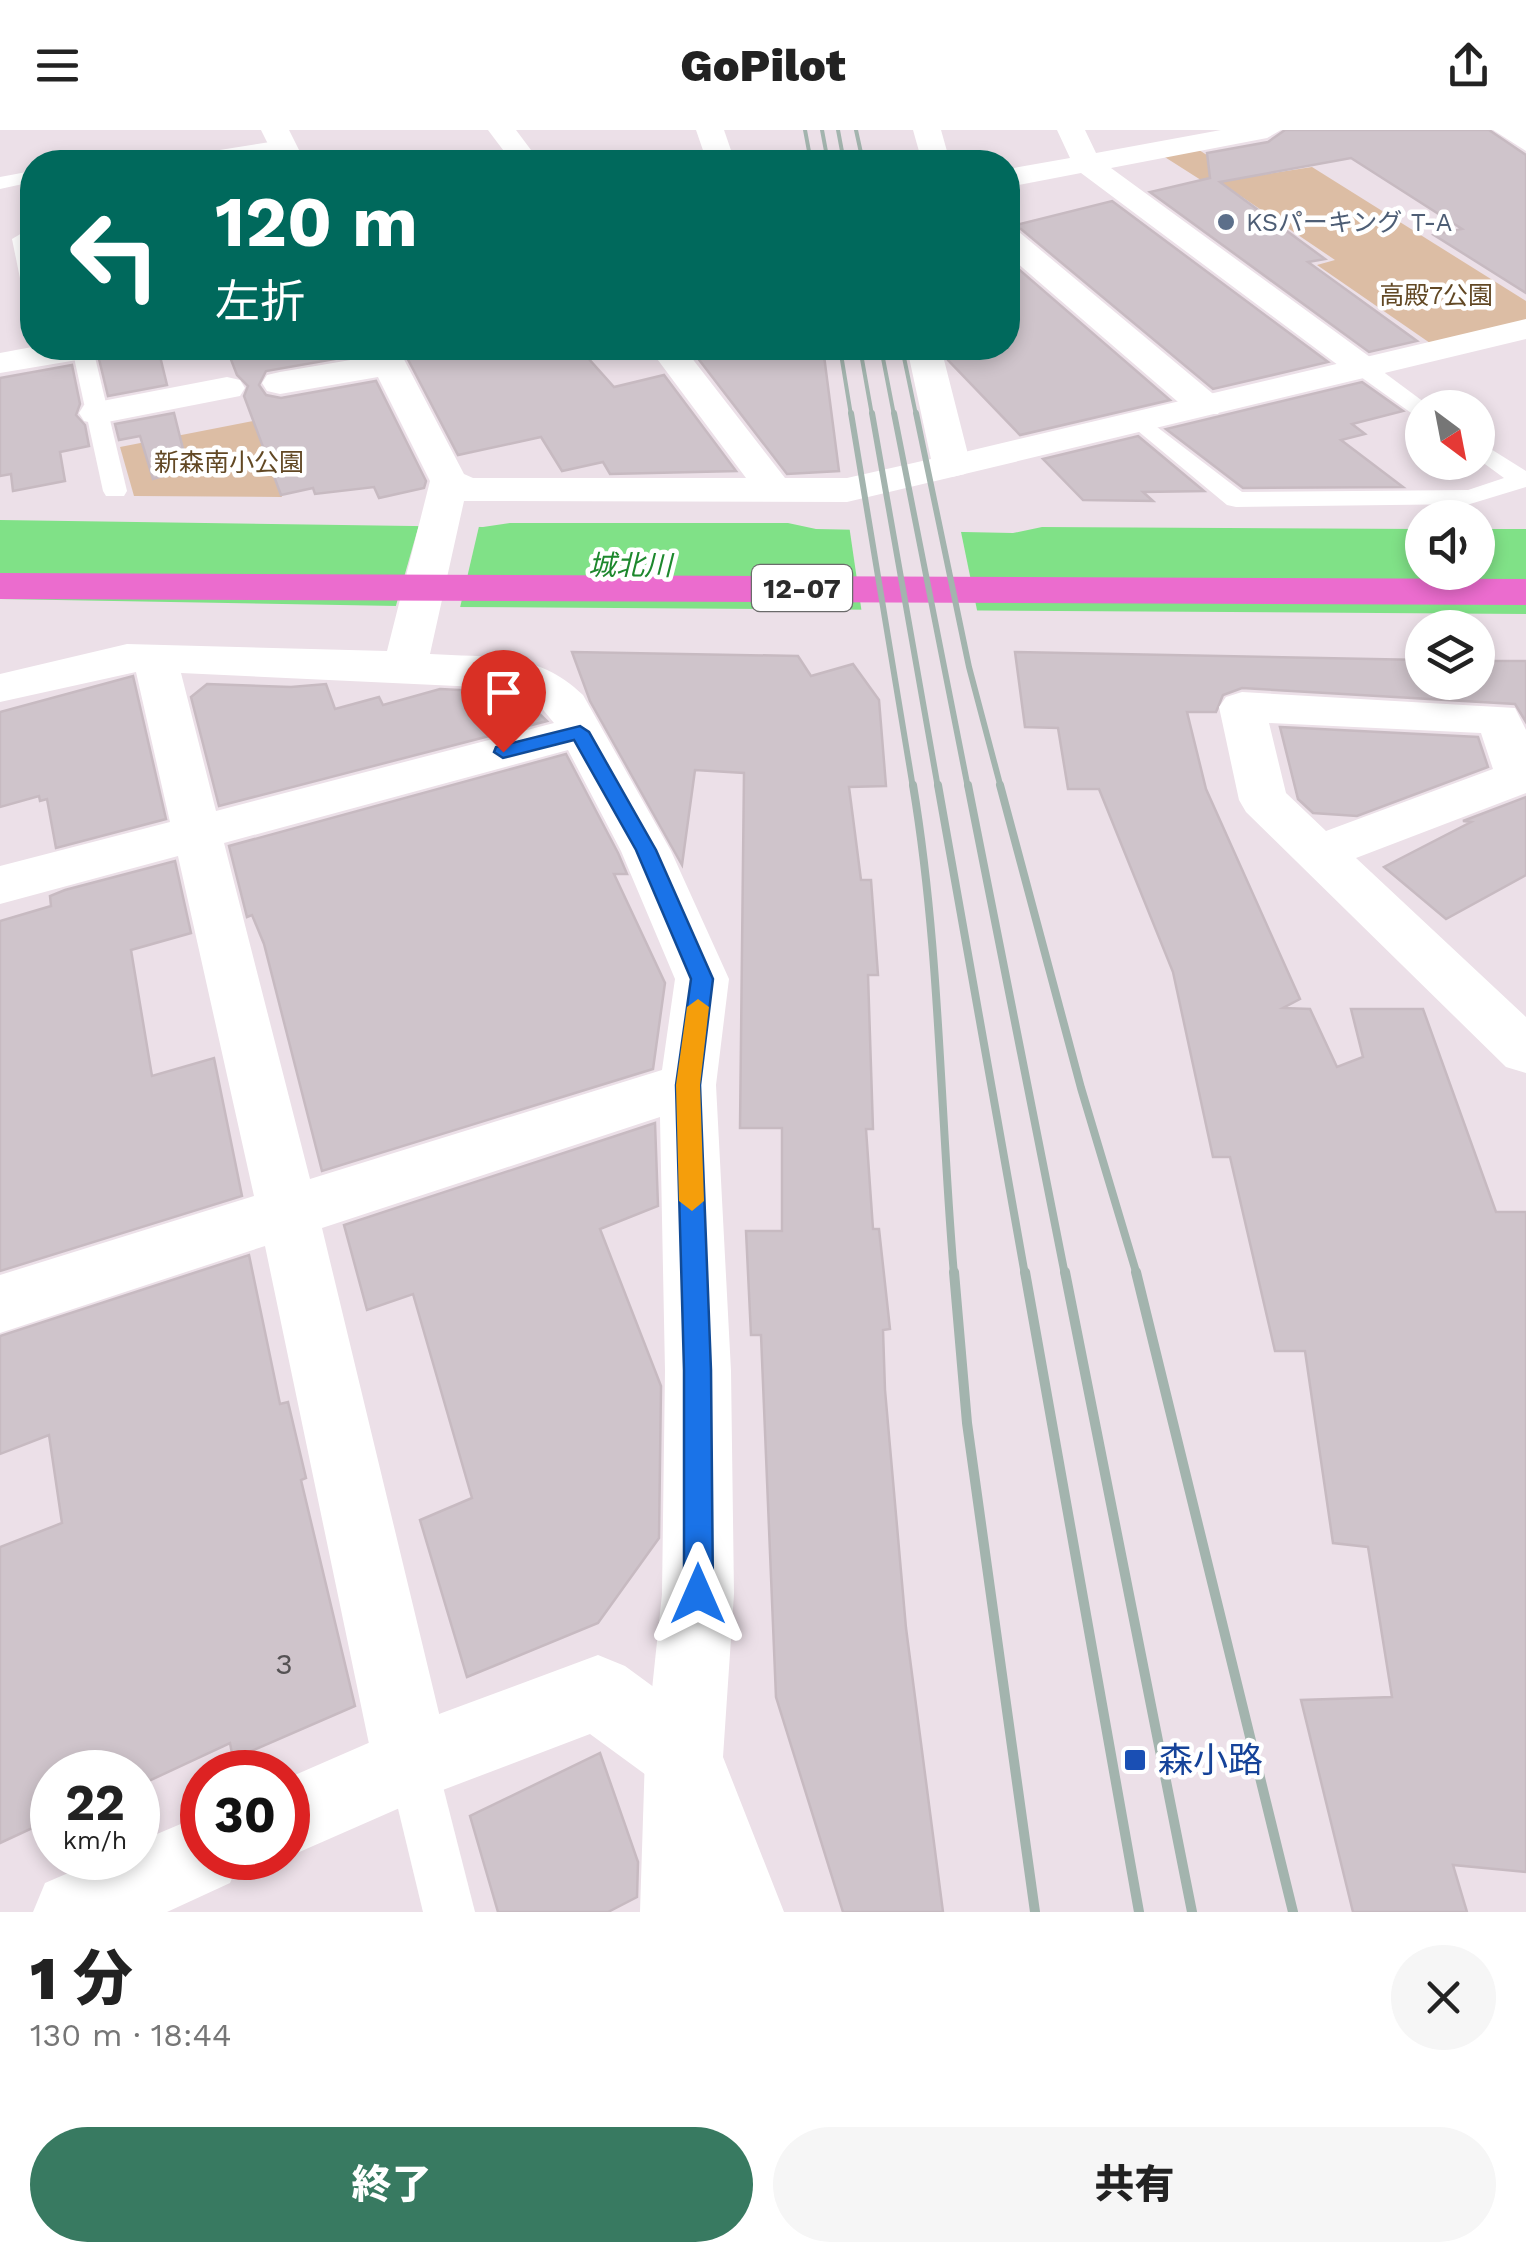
<!DOCTYPE html>
<html lang="ja">
<meta charset="utf-8">
<style>
body{margin:0;font-family:"Work Sans","Noto Sans JP",sans-serif;background:#f6f6f6;color:#222;height:100vh;display:flex;flex-direction:column;font-size:38px;white-space:nowrap}
*{box-sizing:border-box;margin:0}
p{font-size:32px;color:#767676}
.icon{flex:none;width:55px;height:55px;fill:none;stroke:currentColor;stroke-width:2;stroke-linecap:round;stroke-linejoin:round}
.map{position:relative;height:1782px;overflow:hidden}
.sheet{display:flex;flex-direction:column;background:#fff;flex:1}
.sheet>*{flex:none}
.guide{position:absolute;left:20px;top:20px;width:1000px;height:210px;border-radius:40px;box-shadow:0 5px 15px #0003;background:#00695c;color:#fff;overflow:hidden}
.needle{width:65px;rotate:148deg}
.controls{position:absolute;left:1405px;top:260px;display:grid;gap:20px}
.controls a{display:grid;place-items:center;width:90px;height:90px;border-radius:50%;background:#fff;box-shadow:0 5px 15px #0003;font-size:50px}
.speed{position:absolute;left:30px;top:1620px;display:flex;gap:20px;font-size:50px;font-weight:700;text-align:center}
.speed>*{display:grid;place-content:center;width:130px;height:130px;border-radius:50%;background:#fff;box-shadow:0 5px 15px #0003;line-height:1}
.speed small{font-size:25px;font-weight:400}
.speed .limit{border:15px solid #d22;background:#fff;color:#111}
.pin{position:absolute;display:grid;place-items:center;width:85px;height:85px;color:#fff;margin:-102px -42px;border-radius:50% 50% 50% 0;rotate:-45deg;box-shadow:0 0 10px #0007}
.pin .icon{rotate:45deg}
.me{position:absolute;width:110px;margin:-55px;rotate:0deg;stroke-linejoin:round;filter:drop-shadow(0 0 8px #0008)}
.turn{display:flex;align-items:center;gap:35px;height:210px;padding:0 30px;font-size:45px}
.turn .icon{width:130px;height:130px;stroke-width:2.5}
.turn b{display:block;font-size:70px;line-height:85px}
.round{display:grid;place-items:center;flex:none;width:105px;height:105px;border-radius:52px;background:#f6f6f6}
.head{display:flex;align-items:center;justify-content:space-between;height:170px;padding:0 30px}
h1{font-size:60px;font-weight:800;line-height:75px}
.cta{display:flex;gap:20px;margin-top:auto;padding:20px 30px}
.cta a{flex:1;height:115px;border-radius:60px;background:#387a61;color:#fff;font-size:40px;font-weight:800;line-height:115px;text-align:center}
.cta a+a{background:#f6f6f6;color:#222}
header{display:flex;justify-content:space-between;align-items:center;height:130px;padding:0 30px;background:#fff;font-size:45px;font-weight:800}
.map>svg:first-child{display:block}
.green{fill:#dcbda4}
.water{fill:#80e187}
.pier{fill:#ece0e8}
.building{fill:#cfc4cb;stroke:#c7bac1;stroke-width:2.5}
.lines{fill:none;stroke-linecap:round;stroke-linejoin:round}
.service{fill:#fff;fill-rule:evenodd}
.minor{fill:#fff;fill-rule:evenodd}
.tertiary{fill:#fff;fill-rule:evenodd}
.secondary{fill:#fff;fill-rule:evenodd}
.motorway{fill:#eb6cce;fill-rule:evenodd}
.rail-far3{stroke:#a3b4ae;stroke-width:4}
.rail-far2{stroke:#a3b4ae;stroke-width:6}
.rail-far1{stroke:#a3b4ae;stroke-width:8}
.rail{stroke:#a3b4ae;stroke-width:10}
.route{fill:#1a73e8;stroke:#114b97;stroke-width:2.5}
.slow{fill:#f59e0b}
.service-dot{fill:#5c6f8a;stroke:#fff;stroke-width:4}
.transit-dot{fill:#1a4fb4;stroke:#fff;stroke-width:4}
.labels{text-anchor:middle;stroke-width:9;stroke-linejoin:round;paint-order:stroke}
.far-service-label{font-size:25px;fill:#4e5e75;stroke:#fff;text-anchor:start}
.far-park-label{font-size:25px;fill:#624824;stroke:#fff}
.far-water-label{font-size:28px;font-style:italic;fill:#1d882d;stroke:#fff}
.shield{fill:#fff;stroke:#6b6b6b;stroke-width:2.5}
.shield-label{font-size:28px;font-weight:bold;fill:#2c2c2c}
.near-number-label{font-size:30px;fill:#555254}
.near-transit-label{font-size:35px;fill:#164399;stroke:#fff;text-anchor:start}
</style>
<header><svg class="icon" aria-label="menu" viewBox="0 0 24 24"><path d="M4 6h16M4 12h16M4 18h16"/></svg>GoPilot<svg class="icon" aria-label="share" viewBox="0 0 24 24"><path d="M12 15V3M7 8l5-5 5 5M5 13v7h14v-7"/></svg></header>
<div class="map">
<svg width="1526" height="1782" viewBox="0 0 1526 1782">
<rect width="100%" height="100%" fill="#ece0e8"/>
<!-- green -->
<g class="green">
<path d="M1196 18 1242 48 1312 37 1526 171V190L1430 213 1317 135 1335 130 1217 50 1204 52 1160 24Z"/>
<path d="M253 291 282 367 134 366 120 317Z"/>
</g>
<!-- water -->
<path class="water" d="M0 390 483 397 510 393H788L816 399 1013 403 1042 397 1422 399V442H1478V399H1526V484L455 477 0 469Z"/>
<!-- pier -->
<g class="pier">
<path d="M420 391 480 392 459 482 395 479Z"/>
<path d="M849 395 960 397 978 485 862 484Z"/>
</g>
<!-- building -->
<g class="building">
<path d="M1285 0H1489L1526 25V163L1434 105 1462 99 1351 28 1220 52 1325 129 1308 132 1417 211 1369 222 1150 62 1210 48 1207 23 1268 12Z"/>
<path d="M1112 71 1328 232 1213 259 1021 99 1008 97Z"/>
<path d="M1008 130 1170 270 1020 305 948 230 945 218H1008Z"/>
<path d="M158 218 167 255 108 266 99 229Z"/>
<path d="M282 218H360L363 224 266 241 259 255 266 265 281 268 376 251 426 351 424 358 379 368 374 357 315 364 313 358 281 365 244 266 248 256 237 245 230 227Z"/>
<path d="M402 218H579L614 257 664 245 736 341 610 344 603 332 562 341 541 307 458 325Z"/>
<path d="M690 218H823L839 341 787 344Z"/>
<path d="M72 235 80 274 76 285 85 295 89 316 60 322 65 351 13 361 11 344 0 346V248Z"/>
<path d="M1362 252 1403 281 1352 294 1365 304 1341 310 1403 357 1243 358 1166 299Z"/>
<path d="M174 283 188 339 153 349 140 306 119 310 115 294Z"/>
<path d="M1138 306 1204 361 1143 362 1153 371 1083 370 1043 329Z"/>
<path d="M572 522 798 526 811 546 853 534 879 570 886 656 849 657 861 750H871L878 845H868L873 999H866L873 1099H879L890 1199 883 1200 885 1260 906 1498 943 1782H843L776 1567 761 1205H751L746 1101H782V998H740L744 643 695 640 682 735 590 571Z"/>
<path d="M1015 522 1422 530V552H1478V531H1526V592L1515 574 1242 558 1223 565 1216 582H1187L1206 659 1300 869 1283 878 1310 879 1337 937 1363 927 1351 879H1423L1496 1082H1526V1742L1453 1735 1467 1782H1353L1301 1570 1392 1567 1368 1417 1333 1413 1305 1221H1275L1230 1027H1213L1173 842 1099 659H1068L1058 598 1025 597Z"/>
<path d="M133 546 166 689 56 718 47 669 40 671 39 666 0 677V582Z"/>
<path d="M207 554 291 557 326 554 335 579 379 567 383 575 440 559 518 563 547 591 219 676 191 567Z"/>
<path d="M1280 597 1478 607 1488 637 1357 686 1313 683 1298 669Z"/>
<path d="M566 624 618 723 627 744H614L665 853 653 939 322 1041 264 814 252 785 247 787 229 716Z"/>
<path d="M1526 667V745L1446 789 1384 737 1471 692 1463 691Z"/>
<path d="M175 731 191 803 131 820 152 946 214 928 242 1066 0 1141V791L51 776 50 766 65 760Z"/>
<path d="M655 993 658 1076 600 1099 661 1256 659 1408 598 1493 467 1547 420 1390 472 1368 413 1164 367 1180 344 1095Z"/>
<path d="M249 1125 280 1274 288 1272 306 1348 301 1350 355 1576 233 1629 230 1613 138 1656V1642H52V1689L0 1713V1417L62 1393 49 1305 0 1324V1206Z"/>
<path d="M600 1623 638 1732 637 1767 608 1782H498L470 1686Z"/>
</g>
<g class="lines">
<!-- service -->
<g class="service">
<path d="M283 10 292 15 289 19 207 32 198 27 207 22Z"/>
<path d="M32 41V52L0 59V47Z"/>
<path d="M22 103 32 112V164L22 158 12 109Z"/>
<path d="M72 218 93 219 127 361 124 366H106L103 361Z"/>
<path d="M1362 230 1370 232 1432 278H1422V287L1414 285 1354 242V232Z"/>
<path d="M1140 284 1242 362 1468 360 1504 348 1478 329V311L1526 341V357L1470 374 1236 377 1227 375 1132 296V286Z"/>
<path d="M412 1608 429 1616 437 1633 475 1782H423L387 1633 395 1616Z"/>
</g>
<!-- minor -->
<g class="minor">
<path d="M261 0H289L305 32H277Z"/>
<path d="M488 0H516L540 32H512Z"/>
<path d="M696 0H724L735 32H707Z"/>
<path d="M913 0H941L950 32H922Z"/>
<path d="M1057 0H1085L1096 23 1221 0H1281L1267 8 1111 38 1374 230 1380 237 1374 244H1350L1081 43 1008 57V39L1070 28Z"/>
<path d="M1008 100 1019 102 1218 268 1223 276 1218 284H1192L1008 125Z"/>
<path d="M32 217 106 218 101 225 89 228 0 243V223Z"/>
<path d="M364 218H398L464 344 473 348H746L649 218H684L785 348H847L931 329 907 218H941L971 336 965 344 847 372 464 371 430 524C489 528 538 521 583 565L671 721 729 849 716 955 731 1241 734 1464 723 1627 784 1782H640L645 1626 662 1464 665 1241 660 987 322 1098 451 1633 439 1660 412 1672 385 1660 373 1633 265 1116 0 1203V1145L254 1066 178 726 0 774V736L170 692 136 542 0 572V544L127 514 387 521 430 351 378 247 280 264 267 261 262 253 267 245 280 242 368 227ZM181 543 519 559 530 564 554 593 216 681ZM568 620 621 721 675 849 662 940 310 1049 224 713Z"/>
<path d="M227 247 240 250 245 258 240 266 97 294 84 291 79 283 84 275 97 272Z"/>
<path d="M1242 562 1515 578 1526 600V663L1356 728 1526 887V943L1506 937 1246 682 1239 670 1219 577 1226 567ZM1269 593 1481 603 1493 639 1326 701 1286 663Z"/>
</g>
<!-- tertiary -->
<g class="tertiary">
<path d="M1526 189V209L952 347 939 344 933 336 939 328 952 325Z"/>
<path d="M598 1525 625 1536 711 1599 723 1626 711 1653 684 1665 657 1653 590 1604 427 1666 288 1727V1648L412 1594Z"/>
<path d="M202 1685V1728H241L230 1753 167 1782H33L45 1753 103 1728H138V1712Z"/>
</g>
<!-- secondary -->
<path class="secondary" d="M1493 0H1526V21Z"/>
<!-- motorway -->
<path class="motorway" d="M0 443 1526 449V475L0 469Z"/>
<!-- rail-far3 -->
<g class="rail-far3">
<path d="M805 0 811 32"/>
<path d="M822 0 828 32"/>
<path d="M838 0 844 32"/>
<path d="M856 0 863 32"/>
<path d="M840 218 851 285"/>
<path d="M860 218 872 285"/>
<path d="M881 218 894 285"/>
<path d="M902 218 916 285"/>
</g>
<!-- rail-far2 -->
<g class="rail-far2">
<path d="M851 283 913 658"/>
<path d="M872 283 938 658"/>
<path d="M894 283 968 658"/>
<path d="M916 283 969 537 1001 658"/>
</g>
<!-- rail-far1 -->
<g class="rail-far1">
<path d="M913 655C940 817 940 982 954 1145"/>
<path d="M938 655 1025 1145"/>
<path d="M968 655 1065 1145"/>
<path d="M1000 655 1081 958 1137 1145"/>
</g>
<!-- rail -->
<g class="rail">
<path d="M954 1142 967 1293 1035 1782"/>
<path d="M1025 1142 1139 1782"/>
<path d="M1065 1142 1192 1782"/>
<path d="M1136 1142 1293 1782"/>
</g>
</g>
<!-- route -->
<path class="route" d="M580 596 589 602 656 720 713 849 700 955 711 1240 713 1464 709 1474 698 1478 688 1474 684 1464V1240L676 955 691 849 636 720 574 610 503 628 494 622 496 617Z"/>
<!-- slow -->
<path class="slow" d="M698 869 709 877 700 955 704 1071 692 1081 679 1071 676 955 687 877Z"/>
<!-- markers -->
<circle class="service-dot" cx="1226" cy="92" r="10"/>
<rect class="transit-dot" x="1123" y="1618" width="24" height="24" rx="5"/>
<g class="labels">
<!-- far-service labels -->
<g class="far-service-label">
<text x="1246" y="101">KSパーキング T-A</text>
</g>
<!-- far-park labels -->
<g class="far-park-label">
<text x="1436" y="174">高殿7公園</text>
<text x="229" y="341">新森南小公園</text>
</g>
<!-- far-water labels -->
<g class="far-water-label">
<text x="630" y="445">城北川</text>
</g>
<!-- shield labels -->
<rect class="shield" x="752" y="435" width="100" height="46" rx="8"/>
<g class="shield-label">
<text x="802" y="468">12-07</text>
</g>
<!-- near-number labels -->
<g class="near-number-label">
<text x="284" y="1544">3</text>
</g>
<!-- near-transit labels -->
<g class="near-transit-label">
<text x="1158" y="1642">森小路</text>
</g>
</g>
</svg>
<div class="controls">
<a><svg class="needle" viewBox="-14 -14 28 28"><path d="M0-13l5 13h-10z" fill="#e53935"/><path d="M0 13l5-13h-10z" fill="#767676"/></svg></a>
<a><svg class="icon" aria-label="sound" viewBox="0 0 24 24"><path d="M4 9h4l5-4v14l-5-4H4zM17 9q2 3 0 6"/></svg></a>
<a><svg class="icon" aria-label="layers" viewBox="0 0 24 24"><path d="M12 4l9 5-9 5-9-5zM3 14l9 5 9-5"/></svg></a>
</div>
<div class="speed"><div>22<small>km/h</small></div><div class="limit">30</div></div>
<div class="pin" style="left:503px;top:622px;background:#d93025"><svg class="icon" aria-label="arrive" viewBox="0 0 24 24"><path d="M6 21V4h12l-3 4 3 4H6"/></svg></div>
<svg class="me" style="left:698px;top:1464px" viewBox="-20 -20 40 40"><path d="M0-17L14 15 0 8-14 15z" fill="#1a73e8" stroke="#fff" stroke-width="4"/></svg>
<div class="guide">
<div class="turn"><svg class="icon" aria-label="left" viewBox="0 0 24 24"><path d="M17 20v-9H6M10 6l-5 5 5 5"/></svg><div><b>120 m</b>左折</div></div>
</div>
</div>
<section class="sheet">
<div class="head"><div><h1>1 分</h1><p>130 m · 18:44</p></div><a class="round"><svg class="icon" aria-label="close" viewBox="0 0 24 24"><path d="M6 6l12 12M18 6L6 18"/></svg></a></div>
<div class="cta"><a>終了</a><a>共有</a></div>
</section>
